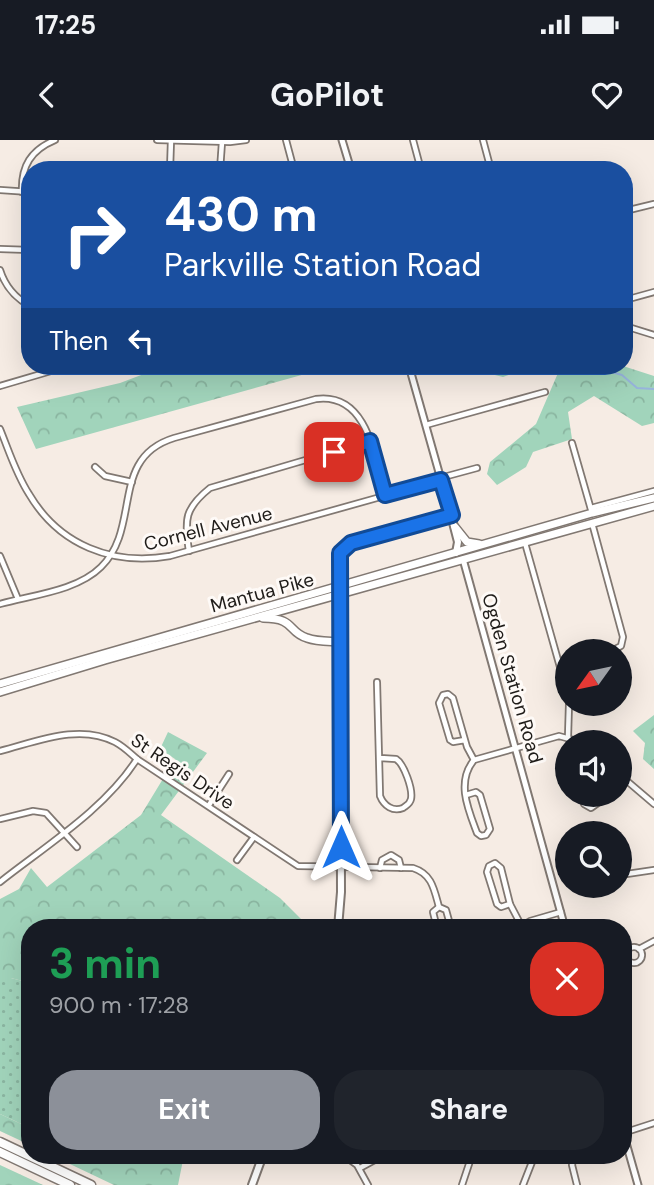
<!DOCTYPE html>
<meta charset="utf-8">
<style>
body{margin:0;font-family:"DM Sans",sans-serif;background:#20242c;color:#f1f3f6;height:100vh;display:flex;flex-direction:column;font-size:26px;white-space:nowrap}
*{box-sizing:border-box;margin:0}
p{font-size:23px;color:#9ea1a6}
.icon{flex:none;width:38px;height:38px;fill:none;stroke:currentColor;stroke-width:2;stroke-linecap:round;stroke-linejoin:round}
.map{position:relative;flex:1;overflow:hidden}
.details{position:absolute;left:21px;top:779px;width:611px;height:245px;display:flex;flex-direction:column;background:#171b24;border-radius:28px;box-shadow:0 7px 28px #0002}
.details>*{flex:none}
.guide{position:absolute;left:21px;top:21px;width:612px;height:214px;border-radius:28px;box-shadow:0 7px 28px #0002;background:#1a4fa0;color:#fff;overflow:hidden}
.needle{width:46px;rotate:237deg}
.controls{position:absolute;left:555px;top:499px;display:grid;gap:14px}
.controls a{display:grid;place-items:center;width:77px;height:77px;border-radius:50%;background:#171b24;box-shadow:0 7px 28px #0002;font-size:35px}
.pin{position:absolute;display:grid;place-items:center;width:60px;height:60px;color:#fff;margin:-30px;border-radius:14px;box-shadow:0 4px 10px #0006}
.me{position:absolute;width:77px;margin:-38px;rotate:0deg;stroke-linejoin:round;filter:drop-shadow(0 0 5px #0008)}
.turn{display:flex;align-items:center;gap:24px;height:147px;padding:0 28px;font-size:32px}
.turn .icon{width:91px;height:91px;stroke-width:2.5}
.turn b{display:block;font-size:49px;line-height:60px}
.then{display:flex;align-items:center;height:66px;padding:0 28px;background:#0003;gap:14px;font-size:26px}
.round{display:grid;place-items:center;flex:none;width:74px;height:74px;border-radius:28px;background:#20242c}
.head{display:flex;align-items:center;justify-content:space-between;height:119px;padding:0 28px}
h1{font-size:42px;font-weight:700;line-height:52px;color:#1e9e55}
.primary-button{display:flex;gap:14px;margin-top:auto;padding:14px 28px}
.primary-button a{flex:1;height:80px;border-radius:28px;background:#8c9099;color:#fff;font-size:28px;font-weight:700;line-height:80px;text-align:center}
.primary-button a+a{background:#20242c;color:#f1f3f6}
.status{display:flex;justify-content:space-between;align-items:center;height:49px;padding:0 35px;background:#171b24;direction:ltr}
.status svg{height:19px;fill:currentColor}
header{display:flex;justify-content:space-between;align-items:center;height:91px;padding:0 28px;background:#171b24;font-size:32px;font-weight:700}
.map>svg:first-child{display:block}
.grass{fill:url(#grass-dots)}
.forest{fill:url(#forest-crowns)}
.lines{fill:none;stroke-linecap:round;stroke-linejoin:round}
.stream{stroke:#97b4dc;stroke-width:2}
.minor-casing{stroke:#817872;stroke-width:8}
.tertiary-casing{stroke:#817872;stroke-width:9}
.secondary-casing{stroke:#817872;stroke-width:10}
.primary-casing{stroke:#817872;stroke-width:10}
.motorway-casing{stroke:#817872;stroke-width:11}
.minor{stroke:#fff;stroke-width:4.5}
.tertiary{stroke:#fff;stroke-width:5}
.secondary{stroke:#fff;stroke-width:6}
.primary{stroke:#fff;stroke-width:7}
.motorway{stroke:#fff;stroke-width:8}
.route-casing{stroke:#114b97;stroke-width:18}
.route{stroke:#1a73e8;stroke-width:12}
.labels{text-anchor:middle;stroke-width:6;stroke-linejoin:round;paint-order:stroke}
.street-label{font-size:19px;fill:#1f1c19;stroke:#fefaf7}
</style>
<div class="status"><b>17:25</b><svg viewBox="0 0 49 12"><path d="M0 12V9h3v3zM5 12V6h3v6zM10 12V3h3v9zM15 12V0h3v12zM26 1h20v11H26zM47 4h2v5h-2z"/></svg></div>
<header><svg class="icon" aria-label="back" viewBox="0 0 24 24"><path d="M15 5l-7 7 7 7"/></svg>GoPilot<svg class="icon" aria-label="heart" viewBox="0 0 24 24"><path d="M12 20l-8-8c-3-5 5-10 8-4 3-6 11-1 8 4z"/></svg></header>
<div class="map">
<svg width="654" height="1045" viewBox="0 0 654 1045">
<defs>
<pattern id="grass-dots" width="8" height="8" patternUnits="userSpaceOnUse" patternTransform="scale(1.75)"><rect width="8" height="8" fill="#a1d4bb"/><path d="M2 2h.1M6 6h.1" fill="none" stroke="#8ab5a0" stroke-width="1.8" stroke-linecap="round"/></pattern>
<pattern id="forest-crowns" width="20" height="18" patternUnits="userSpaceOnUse" patternTransform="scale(1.75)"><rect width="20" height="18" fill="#a1d4bb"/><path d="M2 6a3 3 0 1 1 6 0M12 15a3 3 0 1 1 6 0" fill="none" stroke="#8ab5a0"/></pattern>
</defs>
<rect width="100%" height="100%" fill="#f6ece4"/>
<!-- grass -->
<path class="grass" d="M0 838H11L30 843V988L0 974Z"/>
<!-- forest -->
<g class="forest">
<path d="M165 226H334L36 309 17 267 120 243Z"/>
<path d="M443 226H533L503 237 470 229 446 234Z"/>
<path d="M561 226H623L654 236V283L642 286 594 256 568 272 572 299 533 312 526 327 497 345 487 334 490 322 536 284Z"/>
<path d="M654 575V629L643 619 645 603 633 591Z"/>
<path d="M168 592 207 613 161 675 280 758 309 787 30 788V843L11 838H0V759L19 749 31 728 47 747 141 675 175 619 160 609Z"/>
<path d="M0 974 30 988V1005L0 991Z"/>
<path d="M51 1015H86L103 1023 105 1015H184L178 1045H114Z"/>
<path d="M0 1025 43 1045H0Z"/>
</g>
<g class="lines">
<!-- stream -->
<path class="stream" d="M590 226 622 235 637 248 654 249"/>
<defs>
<g id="minor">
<path d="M157 0 230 2 246 0"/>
<path d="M286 0 294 30"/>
<path d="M413 0 421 30"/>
<path d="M483 0 491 30"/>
<path d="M170 30 171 0"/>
<path d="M220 30 222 2"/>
<path d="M0 50 30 52"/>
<path d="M22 52C21 26 31 10 55 0"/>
<path d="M625 71 654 64"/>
<path d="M0 109 30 110"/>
<path d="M0 130C5 146 15 158 30 166"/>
<path d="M625 160 654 152"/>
<path d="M625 186 654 195"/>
<path d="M0 246 68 226"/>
<path d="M426 285 545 252"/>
<path d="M0 289C9 311 16 334 29 354 59 405 112 426 170 416L441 340"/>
<path d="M572 303 592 373"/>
<path d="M95 327 105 336 132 342"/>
<path d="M440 338 477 328"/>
<path d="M591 368 654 351"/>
<path d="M592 383 623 497 621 506 611 511"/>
<path d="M525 403 567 552"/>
<path d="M189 411C184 379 185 368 210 348L370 301"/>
<path d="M0 416 18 459"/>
<path d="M0 464C32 455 77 451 101 427 142 387 109 318 174 298L316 259C368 252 375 318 385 355"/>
<path d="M377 542 380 656C384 666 393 672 403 668 407 665 410 664 411 659 413 649 404 624 396 619L380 618"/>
<path d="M568 597 569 564"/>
<path d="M465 600 453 602 450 600 439 563 443 555 448 554 453 558 467 607 474 620"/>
<path d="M0 611C36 602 79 583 115 602 123 606 130 613 137 619L298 726 413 728C432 734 434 749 439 767L446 770 451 788"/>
<path d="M620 635 654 664"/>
<path d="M584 654V664L591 668 598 663 597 654"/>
<path d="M466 655 476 652 480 655 490 689 486 695 481 696 477 693C468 669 456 642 474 620L559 596 581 602"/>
<path d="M209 665 229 634"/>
<path d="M0 679 33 671 46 673 77 707"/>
<path d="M237 720 254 697"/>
<path d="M495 723 501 728 510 764 501 767 497 764 487 732 489 726Z"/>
<path d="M380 728 382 720 391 715 399 720 401 728"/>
<path d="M620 735 654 730"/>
<path d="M0 742C47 705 105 669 137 619"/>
<path d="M510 764 521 785"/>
<path d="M437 788 433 772 439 767"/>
<path d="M519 788 530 781 561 772"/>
<circle cx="634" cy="815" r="8"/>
<path d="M639 809 654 801"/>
<path d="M623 993 654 983"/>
<path d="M343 1015 357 1025 368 1045"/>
<path d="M574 1015 572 1025 577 1045"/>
<path d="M360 1028 384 1015"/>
<path d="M462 1045 472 1015"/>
<path d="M523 1045 532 1022 538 1015"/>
</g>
<g id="tertiary">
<path d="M342 0 351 30"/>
<path d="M409 226 451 375"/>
<path d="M463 419 565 788"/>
<path d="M623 992 638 1045"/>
</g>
<g id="secondary">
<path d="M338 788 341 752 340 413 351 403 451 375 458 402 456 413"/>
<path d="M252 1045 263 1015"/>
</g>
<g id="primary">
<path d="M455 387 467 402 479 404"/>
<path d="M263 478C296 478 287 492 307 498 318 502 330 501 341 502"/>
<path d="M0 544 592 373 654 358"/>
<path d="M0 552 105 520 654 366"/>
</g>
<g id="motorway">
<path d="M0 1002 91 1045"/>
<path d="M0 1012 70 1045"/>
</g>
</defs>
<!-- minor casing -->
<use href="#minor" class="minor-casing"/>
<!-- tertiary casing -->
<use href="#tertiary" class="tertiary-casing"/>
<!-- secondary casing -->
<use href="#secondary" class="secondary-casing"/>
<!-- primary casing -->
<use href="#primary" class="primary-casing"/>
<!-- motorway casing -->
<use href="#motorway" class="motorway-casing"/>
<!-- minor -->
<use href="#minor" class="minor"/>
<!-- tertiary -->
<use href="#tertiary" class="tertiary"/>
<!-- secondary -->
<use href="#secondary" class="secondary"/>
<!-- primary -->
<use href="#primary" class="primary"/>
<!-- motorway -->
<use href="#motorway" class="motorway"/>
</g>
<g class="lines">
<defs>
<path id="route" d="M334 312 370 301 385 355 441 340 452 375 351 403 340 413 341 707"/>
</defs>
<!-- route casing -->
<use href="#route" class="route-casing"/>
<!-- route -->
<use href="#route" class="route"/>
</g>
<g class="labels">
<!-- street labels -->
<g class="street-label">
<text transform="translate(208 388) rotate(-14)" y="7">Cornell Avenue</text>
<text transform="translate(262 452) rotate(-15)" y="7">Mantua Pike</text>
<text transform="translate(513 538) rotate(74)" y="7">Ogden Station Road</text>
<text transform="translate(183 631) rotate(34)" y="7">St Regis Drive</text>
</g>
</g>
</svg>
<div class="controls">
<a><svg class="needle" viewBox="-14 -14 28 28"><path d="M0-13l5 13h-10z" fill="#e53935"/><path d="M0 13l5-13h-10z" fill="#9ea1a6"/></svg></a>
<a><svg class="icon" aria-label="sound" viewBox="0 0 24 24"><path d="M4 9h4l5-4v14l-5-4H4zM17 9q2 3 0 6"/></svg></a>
<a><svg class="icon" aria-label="search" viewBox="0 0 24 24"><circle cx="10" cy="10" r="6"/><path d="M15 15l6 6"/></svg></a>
</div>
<div class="pin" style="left:334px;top:312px;background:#d93025"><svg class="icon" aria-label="arrive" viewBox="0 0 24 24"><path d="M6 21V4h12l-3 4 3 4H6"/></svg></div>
<svg class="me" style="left:341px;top:707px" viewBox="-20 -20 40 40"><path d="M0-17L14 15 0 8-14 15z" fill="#1a73e8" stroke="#fff" stroke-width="4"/></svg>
<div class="guide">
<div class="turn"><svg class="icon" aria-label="right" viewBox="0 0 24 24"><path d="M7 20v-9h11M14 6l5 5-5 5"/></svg><div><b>430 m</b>Parkville Station Road</div></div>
<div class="then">Then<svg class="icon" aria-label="left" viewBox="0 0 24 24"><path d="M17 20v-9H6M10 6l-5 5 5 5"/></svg></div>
</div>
<section class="details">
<div class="head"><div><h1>3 min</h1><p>900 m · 17:28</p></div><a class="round" style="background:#d93025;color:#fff"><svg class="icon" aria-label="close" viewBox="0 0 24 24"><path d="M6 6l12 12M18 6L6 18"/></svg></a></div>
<div class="primary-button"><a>Exit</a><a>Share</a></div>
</section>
</div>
